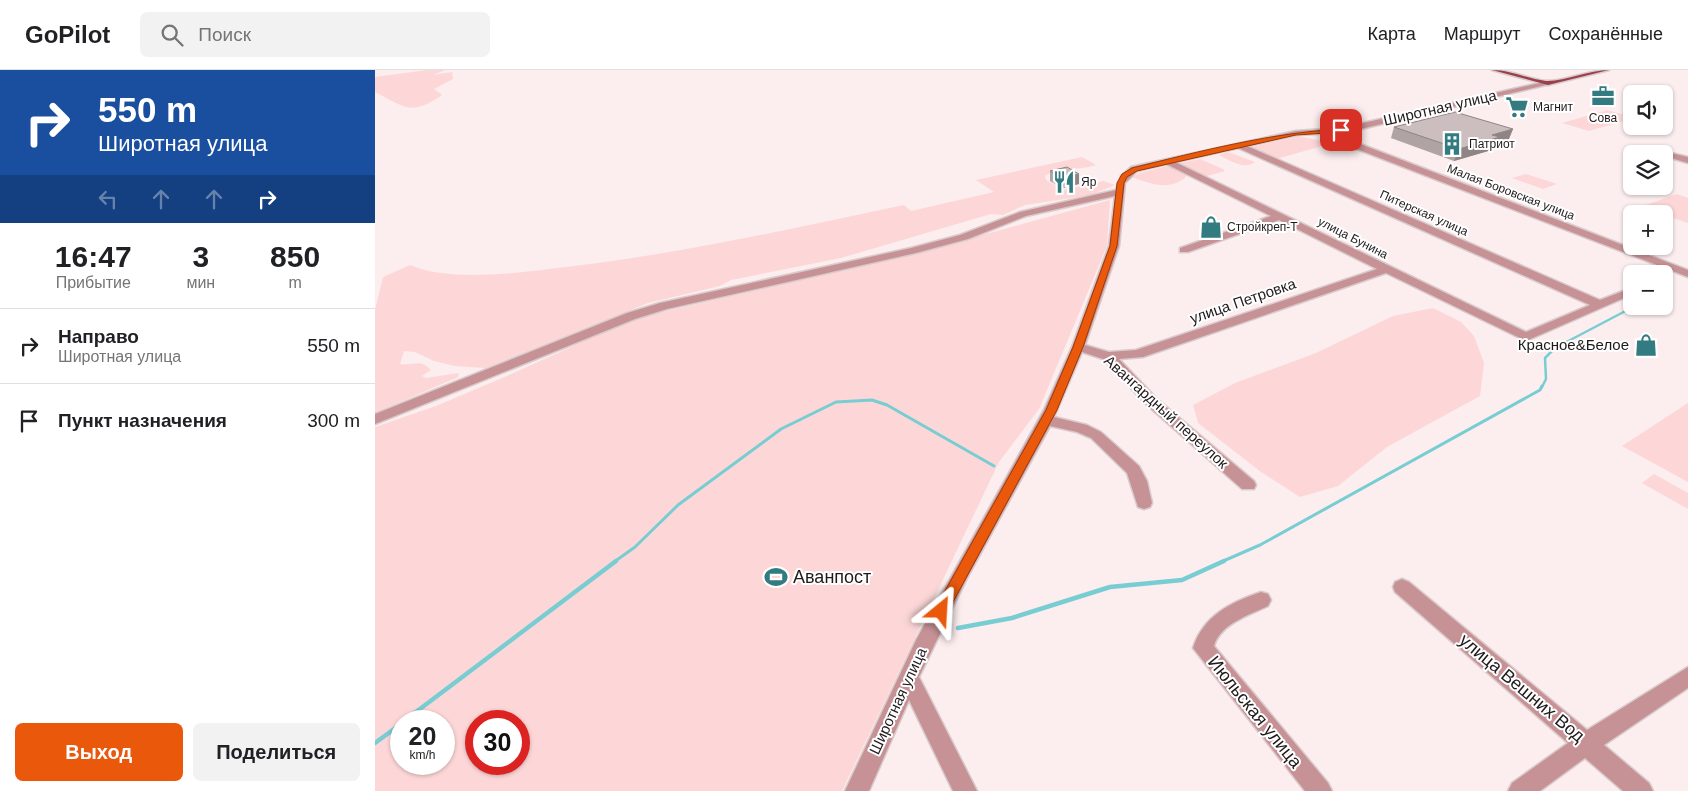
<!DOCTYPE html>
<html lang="ru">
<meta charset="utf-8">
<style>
body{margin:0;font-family:Arial,sans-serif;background:#f2f2f2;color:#202124;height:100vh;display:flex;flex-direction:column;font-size:19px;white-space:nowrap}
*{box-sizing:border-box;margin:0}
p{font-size:16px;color:#757577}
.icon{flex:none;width:28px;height:28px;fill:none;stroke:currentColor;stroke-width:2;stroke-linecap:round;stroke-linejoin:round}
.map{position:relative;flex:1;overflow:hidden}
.sheet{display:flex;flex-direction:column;background:#fff;width:375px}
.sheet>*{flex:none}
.guide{background:#1a4fa0;color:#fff;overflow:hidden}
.fabs{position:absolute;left:1248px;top:15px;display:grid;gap:10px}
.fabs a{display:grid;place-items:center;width:50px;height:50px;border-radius:8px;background:#fff;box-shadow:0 1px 4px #0004;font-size:25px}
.speed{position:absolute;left:15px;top:640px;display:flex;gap:10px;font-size:25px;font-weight:700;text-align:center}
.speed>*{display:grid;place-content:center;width:65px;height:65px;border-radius:50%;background:#fff;box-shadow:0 1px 4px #0004;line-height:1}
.speed small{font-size:12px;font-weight:400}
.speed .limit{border:8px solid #d22;background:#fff;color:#111}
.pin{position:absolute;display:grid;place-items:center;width:42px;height:42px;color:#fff;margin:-21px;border-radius:10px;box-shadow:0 2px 8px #0006}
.me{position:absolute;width:55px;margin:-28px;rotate:27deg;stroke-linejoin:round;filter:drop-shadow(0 0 4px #0008)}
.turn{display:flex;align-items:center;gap:18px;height:105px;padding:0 15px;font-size:22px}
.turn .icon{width:65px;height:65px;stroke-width:2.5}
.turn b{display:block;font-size:35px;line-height:42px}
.lanes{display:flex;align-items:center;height:48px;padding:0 15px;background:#0003;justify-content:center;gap:25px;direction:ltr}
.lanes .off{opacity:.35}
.eta{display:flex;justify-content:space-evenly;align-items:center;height:85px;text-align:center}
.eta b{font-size:30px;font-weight:600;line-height:35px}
.primary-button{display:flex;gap:10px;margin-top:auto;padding:10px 15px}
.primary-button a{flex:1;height:58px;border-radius:8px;background:#ea580c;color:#fff;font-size:20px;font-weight:600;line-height:58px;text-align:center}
.primary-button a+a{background:#f2f2f2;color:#202124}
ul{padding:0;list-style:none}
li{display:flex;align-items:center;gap:15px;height:75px;padding:0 15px;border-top:1px solid #e0e0e0}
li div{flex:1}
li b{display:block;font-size:19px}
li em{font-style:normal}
header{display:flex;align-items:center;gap:30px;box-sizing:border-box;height:70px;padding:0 25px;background:#fff;border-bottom:1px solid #e0e0e0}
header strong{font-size:24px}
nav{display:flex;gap:28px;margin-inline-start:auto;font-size:18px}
.search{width:350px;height:45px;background:#f2f2f2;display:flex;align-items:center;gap:12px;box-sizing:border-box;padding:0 18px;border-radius:8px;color:#757577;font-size:19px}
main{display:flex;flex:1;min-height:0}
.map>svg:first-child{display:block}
.green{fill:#fdd7d8;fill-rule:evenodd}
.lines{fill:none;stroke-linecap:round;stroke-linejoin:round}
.stream-far2{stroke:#78cdd3;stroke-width:2.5}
.stream-far1{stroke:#78cdd3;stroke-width:3}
.stream{stroke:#78cdd3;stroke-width:4.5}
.minor-casing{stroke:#d9cbcc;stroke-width:3}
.major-casing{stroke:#d9cbcc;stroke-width:3}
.minor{fill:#c79296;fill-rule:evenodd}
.major{fill:#9a3f4b;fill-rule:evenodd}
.wall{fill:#afa3a3}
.shaded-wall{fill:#8f8585}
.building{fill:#ccbebe;stroke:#8f8585}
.route{fill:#ea580c;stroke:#983908}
.labels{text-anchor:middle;stroke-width:4;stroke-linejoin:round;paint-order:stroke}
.far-poi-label{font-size:12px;fill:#201a1b;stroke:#fff;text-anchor:start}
.far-street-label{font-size:12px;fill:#201a1b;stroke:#fff}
.street-label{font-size:15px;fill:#201a1b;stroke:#fff}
.poi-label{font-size:15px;fill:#201a1b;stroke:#fff;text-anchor:end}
.near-poi-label{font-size:18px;fill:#201a1b;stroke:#fff;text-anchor:start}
.near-street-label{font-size:18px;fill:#201a1b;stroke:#fff}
</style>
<header>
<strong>GoPilot</strong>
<div class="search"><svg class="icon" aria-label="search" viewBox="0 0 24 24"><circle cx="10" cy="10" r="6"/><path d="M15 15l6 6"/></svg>Поиск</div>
<nav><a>Карта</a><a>Маршрут</a><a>Сохранённые</a></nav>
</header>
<main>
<section class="sheet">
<div class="guide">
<div class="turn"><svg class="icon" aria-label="right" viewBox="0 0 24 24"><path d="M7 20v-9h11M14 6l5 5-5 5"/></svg><div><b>550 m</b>Широтная улица</div></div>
<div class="lanes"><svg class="icon off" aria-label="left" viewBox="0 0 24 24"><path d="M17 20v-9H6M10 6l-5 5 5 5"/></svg><svg class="icon off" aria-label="ahead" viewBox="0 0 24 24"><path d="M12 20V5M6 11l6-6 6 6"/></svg><svg class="icon off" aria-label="ahead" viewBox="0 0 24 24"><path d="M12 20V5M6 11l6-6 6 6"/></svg><svg class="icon" aria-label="right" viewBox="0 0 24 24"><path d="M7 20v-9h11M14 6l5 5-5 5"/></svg></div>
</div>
<div class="eta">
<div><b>16:47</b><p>Прибытие</p></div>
<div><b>3</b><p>мин</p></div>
<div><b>850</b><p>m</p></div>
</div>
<ul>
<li><svg class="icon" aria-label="right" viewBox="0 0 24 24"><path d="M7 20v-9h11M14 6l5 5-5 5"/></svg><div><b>Направо</b><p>Широтная улица</p></div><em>550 m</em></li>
<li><svg class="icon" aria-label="arrive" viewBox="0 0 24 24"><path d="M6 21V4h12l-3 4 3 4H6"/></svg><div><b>Пункт назначения</b></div><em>300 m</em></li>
</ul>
<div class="primary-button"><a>Выход</a><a>Поделиться</a></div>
</section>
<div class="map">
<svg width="1313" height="721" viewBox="0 0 1313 721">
<rect width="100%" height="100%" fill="#fcedee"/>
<!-- green -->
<g class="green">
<path d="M52 0H70L58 5 77 2 78 9 59 19 67 25C36 46 31 38 0 22V7Z"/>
<path d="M1232 40 1256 47V49L1214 61 1187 53Z"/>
<path d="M922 66 958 73 901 89 877 77Z"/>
<path d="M853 82 880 92C869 100 856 91 844 85Z"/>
<path d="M707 87 721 95C703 101 686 96 670 106L671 110 689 120 728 111 740 115 716 125 650 135 628 145 616 144 466 188 356 210 345 216 273 233 110 298 80 296 59 291 40 282 29 281 25 294C36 296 46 288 56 300L47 306 51 308 84 303 83 307 0 343V240L8 207 35 195C71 211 136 204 174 199 294 186 411 160 529 135L536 141 619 122 601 110Z"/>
<path d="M825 89 848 99 850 101 828 107 805 96V93Z"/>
<path d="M792 96 811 102V107C795 121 775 114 757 107L765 103Z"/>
<path d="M1151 104 1182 114 1168 119 1137 108Z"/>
<path d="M1302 124 1313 128V153L1265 137Z"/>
<path d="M735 130 732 176 664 339 624 392 467 721H0V357L61 336 132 306 258 249 538 184ZM26 651H69V694H26ZM101 651H144V694H101Z"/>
<path d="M1058 238 1086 252 1099 266 1109 293 1105 326 1012 377 963 416 925 427 886 402 823 353 818 335 860 313 941 283 1018 246Z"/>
<path d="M1313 333V412L1247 376Z"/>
<path d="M1279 404 1313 423V439L1267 413Z"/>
</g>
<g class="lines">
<!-- stream-far2 -->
<path class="stream-far2" d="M1167 317 1171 309 1170 288 1180 278 1260 236"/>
<!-- stream-far1 -->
<g class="stream-far1">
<path d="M239 492 260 477 303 435 406 359 461 332 497 330 512 335 619 396"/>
<path d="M846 492 885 475 1165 320 1167 316"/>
</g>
<!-- stream -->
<g class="stream">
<path d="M583 558 637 548 735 517 807 510 849 491"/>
<path d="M29 651 241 491"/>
<path d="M0 673 26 654"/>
</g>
<defs>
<g id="minor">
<path d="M1173 11 1175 14 965 64 967 67 1313 200V207L961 71 957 63 921 65 872 76 1225 230 1256 218V225L1151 271 1011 203 768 287 744 289 783 330 879 411 881 415 879 419H867L773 336 728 289 707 282 679 347 712 355 726 362 764 396 772 411 777 433 775 437 769 439 763 437 752 403 716 368 702 362 675 356 592 508 544 607 602 721H578L534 630 494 721H470L541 570 669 340 697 277 734 176 740 126 651 146 593 169 541 183 292 239 260 249 0 354V344L252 243 285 233 536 178 585 165 645 142 741 120 746 106 756 97 921 61 966 58ZM863 78 1215 235 1151 262 800 92ZM791 94 896 146 805 178V182H813L904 150 1002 199 761 280 734 282 710 275 744 176 750 113 762 101Z"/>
<path d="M1292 82 1313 87V93L1289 86 1288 84Z"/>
<path d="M1027 509 1034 512 1212 660 1313 597V618L1229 675 1274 713 1278 721H1248L1210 688 1165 721H1133L1137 713 1193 673 1020 522 1018 517 1020 512Z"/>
<path d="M886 522 893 524 896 530 893 536C874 545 845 554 839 576L953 713 957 721H930L818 578C828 546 856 532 886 522Z"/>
</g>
<path id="major" d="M1117 0C1136 0 1153 9 1171 11 1188 12 1214 0 1234 0L1173 15Z"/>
</defs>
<!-- minor casing -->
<use href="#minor" class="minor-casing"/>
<!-- major casing -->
<use href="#major" class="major-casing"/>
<!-- minor -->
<use href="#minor" class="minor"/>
<!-- major -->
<use href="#major" class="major"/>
</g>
<!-- wall -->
<g class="wall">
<path d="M1019 57 1138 59 1133 71 1122 74 1120 79 1079 91 1016 68Z"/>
<path d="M675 101 704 114 687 118 675 111Z"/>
</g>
<!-- shaded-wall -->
<g class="shaded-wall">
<path d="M1138 59 1133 71 1122 74 1120 79 1079 91 1084 79 1117 65Z"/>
<path d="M704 104V114L687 118V108Z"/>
</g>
<!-- building -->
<g class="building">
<path d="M1080 42 1138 59 1117 65 1125 67 1084 79 1019 57Z"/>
<path d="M692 97 704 104 687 108 675 101Z"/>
</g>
<!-- route -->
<path class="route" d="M966 59 968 62 921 65 762 101 752 107 749 113 742 176 708 277 682 340 571 545 566 547 561 545 559 541 561 537 671 340 698 277 735 176 742 113 747 104 757 98C826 81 895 63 966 59Z"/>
<!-- icons -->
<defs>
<symbol id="office-bare" viewBox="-9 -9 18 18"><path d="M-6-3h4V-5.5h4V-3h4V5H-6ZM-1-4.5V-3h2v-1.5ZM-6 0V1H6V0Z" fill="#327b80" stroke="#fff" stroke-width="2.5" paint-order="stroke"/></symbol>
<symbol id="supermarket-bare" viewBox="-9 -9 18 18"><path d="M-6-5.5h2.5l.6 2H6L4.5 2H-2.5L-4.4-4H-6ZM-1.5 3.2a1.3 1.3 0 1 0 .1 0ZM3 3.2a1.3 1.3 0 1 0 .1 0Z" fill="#327b80" stroke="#fff" stroke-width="2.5" paint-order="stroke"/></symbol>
<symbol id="building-bare" viewBox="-9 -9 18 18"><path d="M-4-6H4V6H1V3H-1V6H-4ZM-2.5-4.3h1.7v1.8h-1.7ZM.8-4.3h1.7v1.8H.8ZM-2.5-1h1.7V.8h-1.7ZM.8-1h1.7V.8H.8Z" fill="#327b80" stroke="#fff" stroke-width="2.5" paint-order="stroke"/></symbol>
<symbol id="restaurant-bare" viewBox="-9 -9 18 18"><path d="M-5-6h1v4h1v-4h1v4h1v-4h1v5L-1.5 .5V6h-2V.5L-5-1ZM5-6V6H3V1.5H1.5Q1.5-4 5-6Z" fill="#327b80" stroke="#fff" stroke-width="2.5" paint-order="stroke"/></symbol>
<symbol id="shop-bare" viewBox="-9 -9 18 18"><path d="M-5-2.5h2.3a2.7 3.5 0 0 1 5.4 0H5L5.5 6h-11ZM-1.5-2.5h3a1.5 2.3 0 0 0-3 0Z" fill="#327b80" stroke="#fff" stroke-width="2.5" paint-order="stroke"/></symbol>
<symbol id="stadium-bare" viewBox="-9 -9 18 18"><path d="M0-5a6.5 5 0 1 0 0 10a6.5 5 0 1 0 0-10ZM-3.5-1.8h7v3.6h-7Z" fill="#327b80" stroke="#fff" stroke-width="2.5" paint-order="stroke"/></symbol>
</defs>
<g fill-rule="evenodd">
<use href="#office-bare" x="1212" y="10" width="32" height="32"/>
<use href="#supermarket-bare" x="1126" y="21" width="32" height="32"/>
<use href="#building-bare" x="1061" y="58" width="32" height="32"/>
<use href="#restaurant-bare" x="673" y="96" width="32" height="32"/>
<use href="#shop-bare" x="820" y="141" width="32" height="32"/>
<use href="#shop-bare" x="1255" y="259" width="32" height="32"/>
<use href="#stadium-bare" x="385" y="491" width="32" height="32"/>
</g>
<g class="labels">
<!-- far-poi labels -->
<g class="far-poi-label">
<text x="1158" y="41">Магнит</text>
<text x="1228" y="52" text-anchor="middle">Сова</text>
<text x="1094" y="78">Патриот</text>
<text x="706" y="116">Яр</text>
<text x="852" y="161">Стройкреп-Т</text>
</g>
<!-- far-street labels -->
<g class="far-street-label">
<text transform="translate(1136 122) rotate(21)" y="4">Малая Боровская улица</text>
<text transform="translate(1049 143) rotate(24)" y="4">Питерская улица</text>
<text transform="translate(978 168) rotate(27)" y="4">улица Бунина</text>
</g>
<!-- street labels -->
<g class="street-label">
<text transform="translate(1065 38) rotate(-13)" y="5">Широтная улица</text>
<text transform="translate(868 231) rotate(-19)" y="5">улица Петровка</text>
<text transform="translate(791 342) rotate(42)" y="5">Авангардный переулок</text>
<text transform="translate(523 631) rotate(-65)" y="5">Широтная улица</text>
</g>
<!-- poi labels -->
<g class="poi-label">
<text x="1254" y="280">Красное&amp;Белое</text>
</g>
<!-- near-poi labels -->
<g class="near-poi-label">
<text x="418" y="513">Аванпост</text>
</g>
<!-- near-street labels -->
<g class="near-street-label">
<text transform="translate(1147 618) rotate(40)" y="6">улица Вешних Вод</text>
<text transform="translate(880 642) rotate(51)" y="6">Июльская улица</text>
</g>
</g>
</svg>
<div class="fabs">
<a><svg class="icon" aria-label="sound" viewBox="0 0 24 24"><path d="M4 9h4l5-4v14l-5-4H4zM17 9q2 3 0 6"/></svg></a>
<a><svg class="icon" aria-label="layers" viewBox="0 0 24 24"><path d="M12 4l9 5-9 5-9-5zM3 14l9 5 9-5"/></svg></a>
<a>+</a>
<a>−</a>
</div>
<div class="speed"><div>20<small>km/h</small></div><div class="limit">30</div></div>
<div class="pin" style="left:966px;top:60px;background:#d93025"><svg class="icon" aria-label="arrive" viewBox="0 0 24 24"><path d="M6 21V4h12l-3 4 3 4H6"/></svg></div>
<svg class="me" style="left:566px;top:541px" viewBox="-20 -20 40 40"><path d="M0-17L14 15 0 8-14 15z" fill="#ea580c" stroke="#fff" stroke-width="4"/></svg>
</div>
</main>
